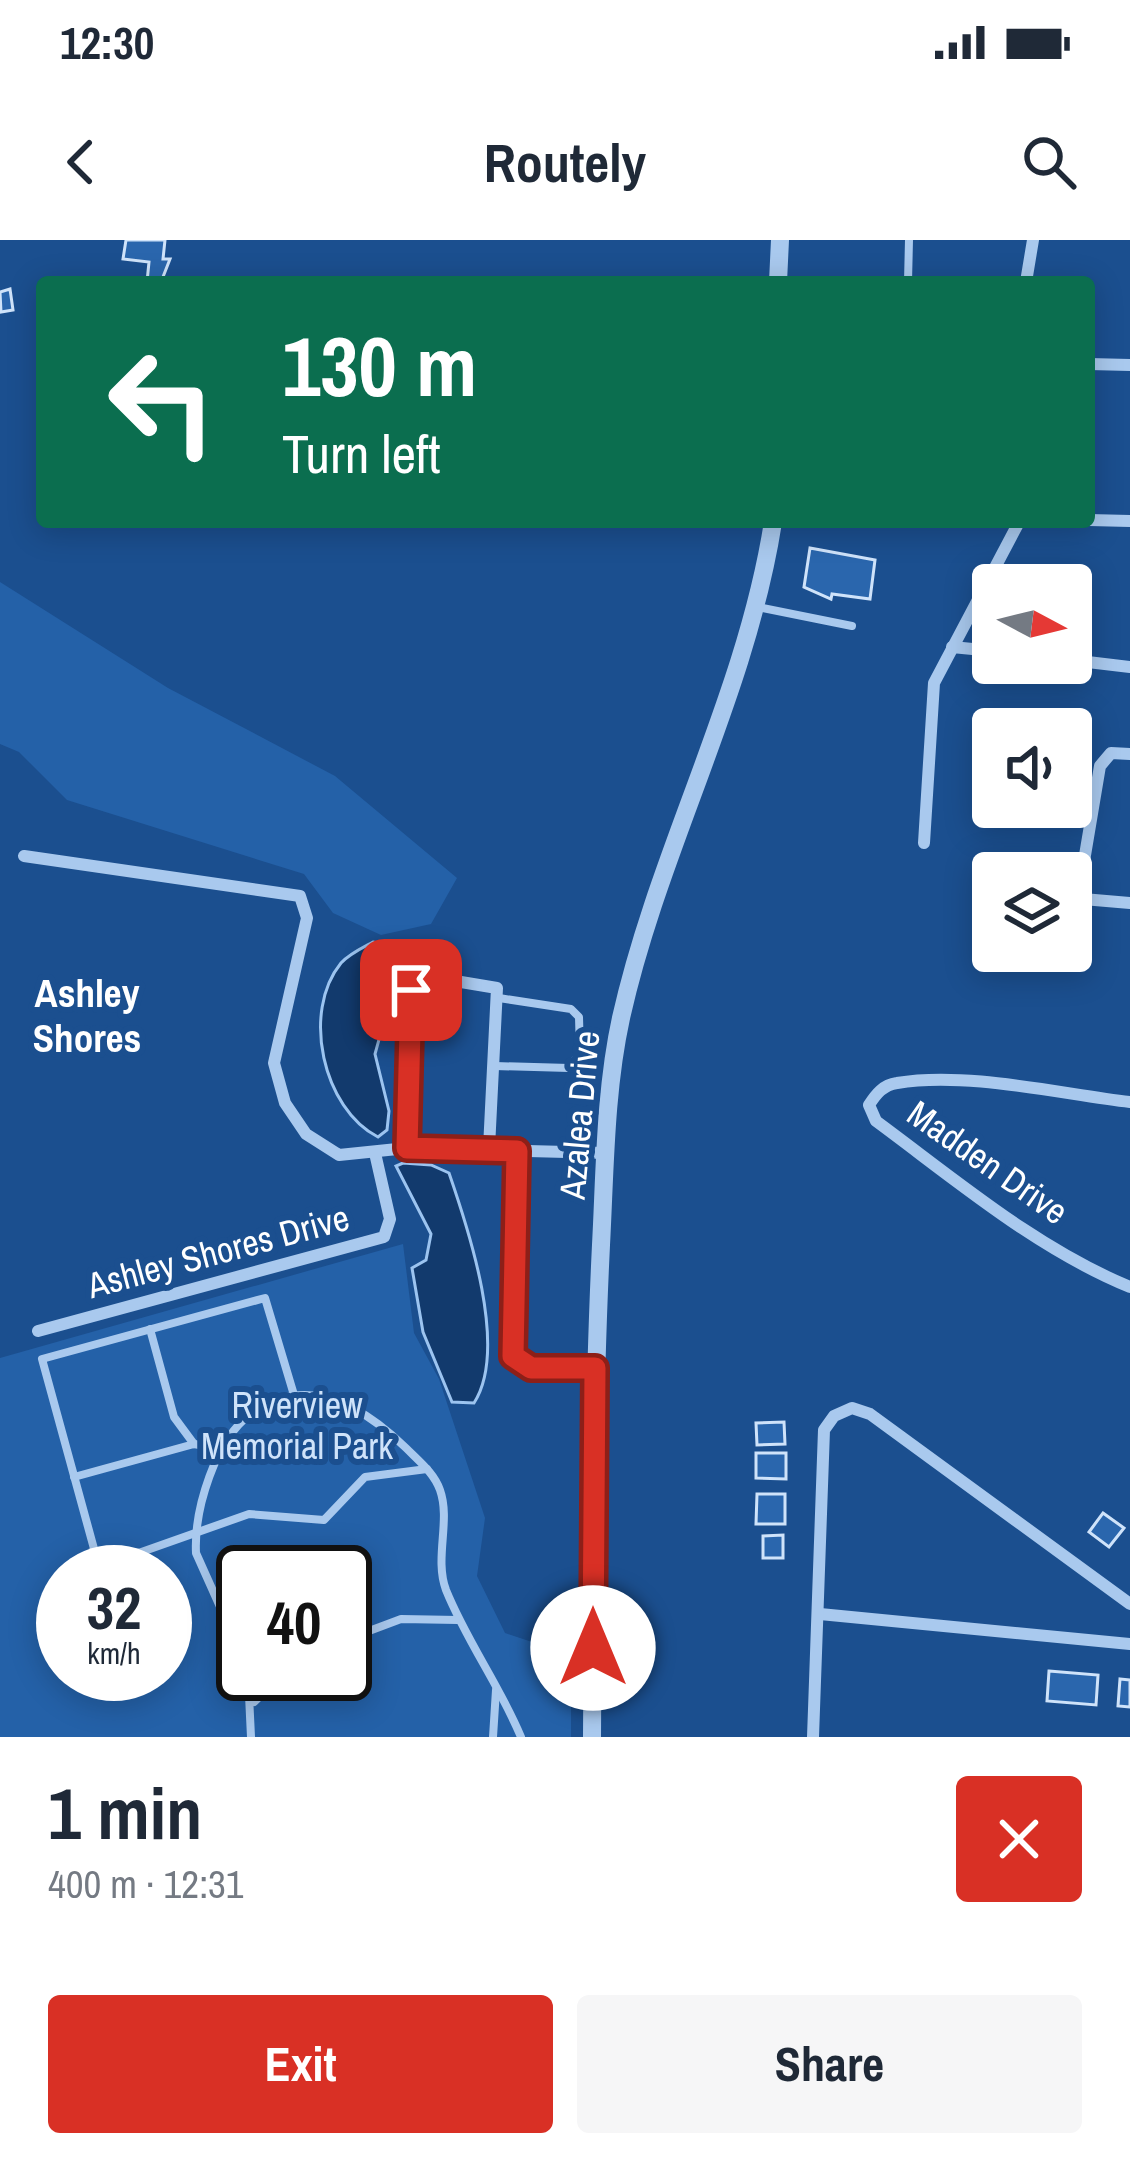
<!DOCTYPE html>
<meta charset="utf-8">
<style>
body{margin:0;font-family:"Archivo Narrow",sans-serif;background:#f6f6f7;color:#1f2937;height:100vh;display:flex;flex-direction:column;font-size:45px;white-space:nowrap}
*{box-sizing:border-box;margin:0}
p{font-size:39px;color:#747a83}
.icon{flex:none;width:66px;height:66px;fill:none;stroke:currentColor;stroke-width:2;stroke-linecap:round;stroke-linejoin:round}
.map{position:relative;height:1497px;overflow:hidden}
.sheet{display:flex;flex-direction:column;background:#fff;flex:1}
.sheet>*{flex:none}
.guide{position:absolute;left:36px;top:36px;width:1059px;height:252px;border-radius:12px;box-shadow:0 6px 30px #0003;background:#0b6e4f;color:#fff;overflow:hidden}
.needle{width:78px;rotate:97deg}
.buttons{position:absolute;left:972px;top:324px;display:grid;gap:24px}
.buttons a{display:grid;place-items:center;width:120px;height:120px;border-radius:12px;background:#fff;box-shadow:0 6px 30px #0003;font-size:60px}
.speed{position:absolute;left:36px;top:1305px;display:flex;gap:24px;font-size:60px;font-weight:700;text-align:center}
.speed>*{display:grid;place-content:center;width:156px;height:156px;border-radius:50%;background:#fff;box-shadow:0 6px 30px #0003;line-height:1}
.speed small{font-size:30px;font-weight:400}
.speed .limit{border:6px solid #111;border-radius:18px;background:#fff;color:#111}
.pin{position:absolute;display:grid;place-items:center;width:102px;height:102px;color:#fff;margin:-51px;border-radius:24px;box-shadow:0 6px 18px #0006}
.me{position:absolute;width:132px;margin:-66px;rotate:0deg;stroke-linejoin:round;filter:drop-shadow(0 0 9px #0008)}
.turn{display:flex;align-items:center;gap:42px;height:252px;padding:0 48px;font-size:54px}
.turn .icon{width:156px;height:156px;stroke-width:2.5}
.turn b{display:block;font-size:84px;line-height:102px}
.round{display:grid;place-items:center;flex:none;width:126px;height:126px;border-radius:12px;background:#f6f6f7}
.headline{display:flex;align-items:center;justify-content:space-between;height:204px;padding:0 48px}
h1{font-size:72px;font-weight:800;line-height:90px}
.cta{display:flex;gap:24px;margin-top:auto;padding:24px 48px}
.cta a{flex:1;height:138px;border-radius:12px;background:#d93025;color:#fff;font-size:48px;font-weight:800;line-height:138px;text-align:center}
.cta a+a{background:#f6f6f7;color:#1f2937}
.status{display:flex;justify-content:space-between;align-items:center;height:84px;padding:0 60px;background:#fff;direction:ltr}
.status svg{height:33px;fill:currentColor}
header{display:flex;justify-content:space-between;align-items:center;height:156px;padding:0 48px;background:#fff;font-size:54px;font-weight:800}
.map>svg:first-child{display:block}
.green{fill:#2461a8;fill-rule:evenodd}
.water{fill:#123a6d;stroke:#9cc4f0;stroke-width:3}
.building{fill:#2a66ad;stroke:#cfe3fa;stroke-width:3}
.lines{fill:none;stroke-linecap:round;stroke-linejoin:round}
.service{stroke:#a9c9ee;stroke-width:8}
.minor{stroke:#a9c9ee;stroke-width:12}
.tertiary{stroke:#a9c9ee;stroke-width:18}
.route-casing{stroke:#8d1f18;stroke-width:30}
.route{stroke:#d93025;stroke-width:21}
.labels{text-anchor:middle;stroke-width:12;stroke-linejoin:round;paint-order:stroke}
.street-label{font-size:36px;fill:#fff;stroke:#1b4f8f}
.park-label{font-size:36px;fill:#cfe3fa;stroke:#1b4f8f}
.neighbourhood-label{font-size:39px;font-weight:bold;fill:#fff;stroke:#1b4f8f}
</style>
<div class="status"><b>12:30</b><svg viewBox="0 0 49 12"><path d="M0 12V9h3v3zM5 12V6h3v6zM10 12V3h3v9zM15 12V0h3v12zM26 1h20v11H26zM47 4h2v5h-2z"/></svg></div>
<header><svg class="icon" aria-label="back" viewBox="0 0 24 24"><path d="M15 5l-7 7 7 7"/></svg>Routely<svg class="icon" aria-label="search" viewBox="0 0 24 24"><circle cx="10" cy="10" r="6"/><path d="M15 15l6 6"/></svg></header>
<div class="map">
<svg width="1130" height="1497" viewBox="0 0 1130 1497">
<rect width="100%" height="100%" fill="#1b4f8f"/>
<!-- green -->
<g class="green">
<path d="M0 342 168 448 335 536 457 638 431 684 381 695 333 673 304 634 67 560 19 512 0 504Z"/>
<path d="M403 1004 414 1093 439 1139 485 1278 477 1336 505 1393 571 1415V1497H0V1118ZM63 1332H165V1434H63ZM243 1332H345V1434H243Z"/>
</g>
<!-- water -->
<g class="water">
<path d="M373 702 391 706 402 716 375 814 389 871 387 890 378 897C323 869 301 772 341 723 349 714 362 708 373 702Z"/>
<path d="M403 923 431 925 449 933C468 988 509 1109 474 1163L452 1162 423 1092 412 1028 426 1020 431 994 396 926Z"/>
</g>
<!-- building -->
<g class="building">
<path d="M126 0H165L163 19H170L161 42H147L149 22 123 19Z"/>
<path d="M10 49 13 70 1 72 0 52Z"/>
<path d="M810 308 875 320 870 359 832 354 831 359 804 347Z"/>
<path d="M784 1182 785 1204 757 1205 756 1183Z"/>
<path d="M756 1213H786V1239L756 1238Z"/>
<path d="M757 1254H785V1284H756Z"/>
<path d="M1103 1273 1124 1288 1109 1307 1089 1292Z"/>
<path d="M783 1295V1318H763V1296Z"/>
<path d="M1049 1431 1098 1435 1096 1465 1047 1461Z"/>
<path d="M1120 1439 1130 1440V1467L1118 1466Z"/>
</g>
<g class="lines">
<!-- service -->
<g class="service">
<path d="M908 42 909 0"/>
<path d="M758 367 852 386"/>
<path d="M495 826 569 828 580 813 579 777 571 769 499 758"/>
<path d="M517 911 513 1116 531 1128H595"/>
<path d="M150 1089 174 1177 194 1204"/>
<path d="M294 1155 265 1058 42 1119 99 1327 249 1274 324 1280 365 1237 427 1229"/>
<path d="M74 1237 194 1204 220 1209"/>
<path d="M345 1400 401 1379 458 1380"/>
<path d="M243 1418 196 1313C194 1270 215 1199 252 1173 308 1133 364 1167 406 1208 419 1221 434 1233 440 1250 451 1281 434 1318 446 1350 467 1402 500 1446 521 1497"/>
<path d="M248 1434 251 1497"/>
<path d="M254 1462 283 1434"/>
<path d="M493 1497 496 1450"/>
</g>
<!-- minor -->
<g class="minor">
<path d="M1026 42 1033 0"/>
<path d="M1089 124 1130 125"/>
<path d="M1089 280 1130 281"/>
<path d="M952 407 993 411"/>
<path d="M1071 420 1130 427"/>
<path d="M1130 514 1111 513 1100 526 1080 645 1083 659 1130 663"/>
<path d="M924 603 934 443 1019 282"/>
<path d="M24 616 300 656 307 678 274 823 285 863 306 894 339 915 407 908 606 913"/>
<path d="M1130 862C1061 854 965 831 897 843 883 845 876 854 869 865L876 881C956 940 1037 1009 1130 1047"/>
<path d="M407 908 411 750 425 736 497 748 489 908"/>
<path d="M38 1091 384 997 390 979 375 913"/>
<path d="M820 1374 1130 1404"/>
<path d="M813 1497 824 1190 834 1176 852 1168 870 1174 1130 1364"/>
</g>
<!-- tertiary -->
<g class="tertiary">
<path d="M778 42 780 0"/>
<path d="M592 1497C593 1333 593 1169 601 1005 605 930 605 851 621 778 659 608 746 455 773 282"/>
</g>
</g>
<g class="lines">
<defs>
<path id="route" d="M411 750 407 908 517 911 513 1116 531 1128H595L593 1408"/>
</defs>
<!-- route casing -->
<use href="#route" class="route-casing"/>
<!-- route -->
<use href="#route" class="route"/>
</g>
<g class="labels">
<!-- street labels -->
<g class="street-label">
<text transform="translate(579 875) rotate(-85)" y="13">Azalea Drive</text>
<text transform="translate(988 922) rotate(35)" y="13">Madden Drive</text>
<text transform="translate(218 1011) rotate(-15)" y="13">Ashley Shores Drive</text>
</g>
<!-- park labels -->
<g class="park-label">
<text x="297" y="1178">Riverview<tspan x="297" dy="41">Memorial Park</tspan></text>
</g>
<!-- neighbourhood labels -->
<g class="neighbourhood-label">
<text x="87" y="767">Ashley<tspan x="87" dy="45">Shores</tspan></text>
</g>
</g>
</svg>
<div class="buttons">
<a><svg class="needle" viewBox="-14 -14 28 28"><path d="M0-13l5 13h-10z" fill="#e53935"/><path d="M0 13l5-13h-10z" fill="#747a83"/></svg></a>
<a><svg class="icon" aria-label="sound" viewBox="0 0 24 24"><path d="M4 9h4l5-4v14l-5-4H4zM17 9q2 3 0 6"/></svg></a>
<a><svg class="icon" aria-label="layers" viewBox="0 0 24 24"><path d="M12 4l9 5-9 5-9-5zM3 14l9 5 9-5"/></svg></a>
</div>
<div class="speed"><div>32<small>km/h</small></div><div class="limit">40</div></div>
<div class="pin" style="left:411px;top:750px;background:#d93025"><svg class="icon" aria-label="arrive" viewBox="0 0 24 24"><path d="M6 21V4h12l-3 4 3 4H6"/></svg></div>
<svg class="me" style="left:593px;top:1408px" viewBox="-20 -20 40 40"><circle r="19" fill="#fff"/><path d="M0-13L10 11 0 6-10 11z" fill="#d93025"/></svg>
<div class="guide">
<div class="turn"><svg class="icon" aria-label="left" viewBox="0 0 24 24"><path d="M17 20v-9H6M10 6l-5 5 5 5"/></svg><div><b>130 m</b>Turn left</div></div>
</div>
</div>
<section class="sheet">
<div class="headline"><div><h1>1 min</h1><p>400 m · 12:31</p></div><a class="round" style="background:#d93025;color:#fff"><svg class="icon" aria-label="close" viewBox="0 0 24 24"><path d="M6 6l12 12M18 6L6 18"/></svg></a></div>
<div class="cta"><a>Exit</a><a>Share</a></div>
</section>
